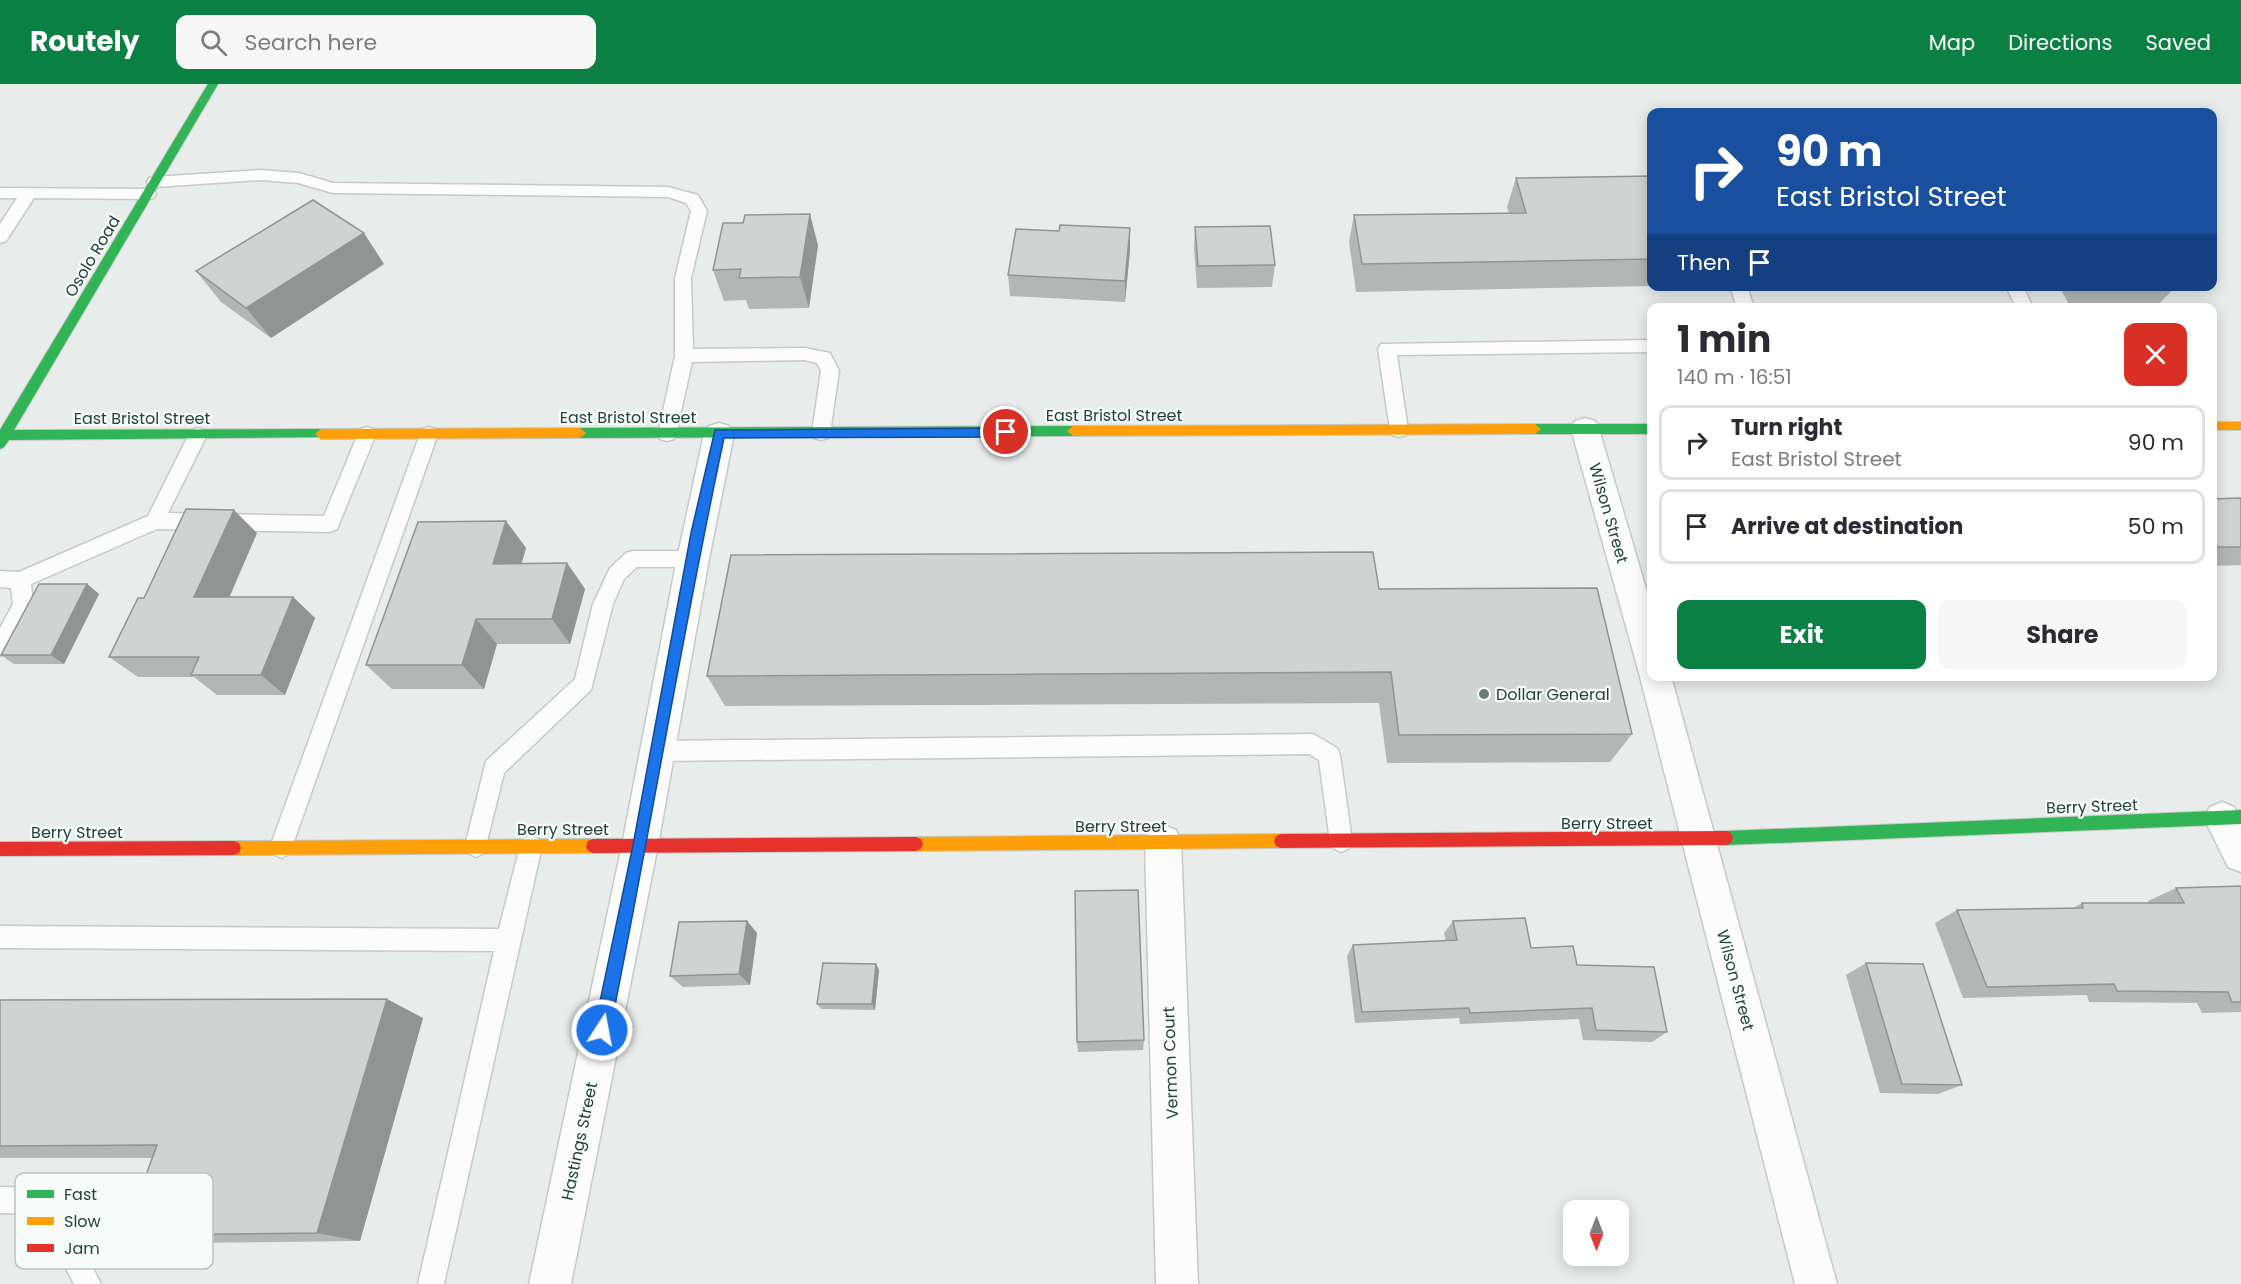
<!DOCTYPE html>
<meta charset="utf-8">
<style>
body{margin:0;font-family:Poppins,sans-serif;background:#f7f7f7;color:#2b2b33;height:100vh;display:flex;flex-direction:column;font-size:22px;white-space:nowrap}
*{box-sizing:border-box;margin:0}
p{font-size:20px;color:#7c7c81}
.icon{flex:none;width:33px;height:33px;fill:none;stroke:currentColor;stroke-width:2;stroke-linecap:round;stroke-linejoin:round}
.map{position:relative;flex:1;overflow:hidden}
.side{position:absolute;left:1647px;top:219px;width:570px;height:378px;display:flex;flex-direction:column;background:#fff;border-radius:12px;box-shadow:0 3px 15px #0003}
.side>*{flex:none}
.guide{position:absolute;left:1647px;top:24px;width:570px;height:183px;border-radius:12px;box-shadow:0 3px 15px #0003;background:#1a4fa0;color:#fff;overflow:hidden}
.needle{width:39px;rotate:180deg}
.controls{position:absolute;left:1563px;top:1116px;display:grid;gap:12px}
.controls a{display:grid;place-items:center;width:66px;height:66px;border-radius:12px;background:#fff;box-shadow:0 3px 15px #0003;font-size:30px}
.pin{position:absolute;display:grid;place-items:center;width:51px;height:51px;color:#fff;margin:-26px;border:3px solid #fff;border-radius:50%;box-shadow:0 2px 6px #0007}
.me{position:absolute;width:66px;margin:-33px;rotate:11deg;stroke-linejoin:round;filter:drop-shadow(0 0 4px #0008)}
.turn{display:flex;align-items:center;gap:21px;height:126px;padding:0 30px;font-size:27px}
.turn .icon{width:78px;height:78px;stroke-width:2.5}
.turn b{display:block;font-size:42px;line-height:51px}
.then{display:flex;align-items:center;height:57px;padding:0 30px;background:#0003;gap:12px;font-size:22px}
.round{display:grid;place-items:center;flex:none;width:63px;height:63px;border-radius:12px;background:#f7f7f7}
.overview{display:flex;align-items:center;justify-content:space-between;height:102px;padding:0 30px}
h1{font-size:36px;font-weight:700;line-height:45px}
.action{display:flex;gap:12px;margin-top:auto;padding:12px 30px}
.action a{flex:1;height:69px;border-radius:12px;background:#0b8043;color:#fff;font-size:24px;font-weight:700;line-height:69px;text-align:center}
.action a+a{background:#f7f7f7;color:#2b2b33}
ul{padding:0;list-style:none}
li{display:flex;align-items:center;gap:18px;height:75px;margin:0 12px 9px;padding:0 18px;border:3px solid #e1e1e2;border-radius:12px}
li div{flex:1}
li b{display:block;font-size:22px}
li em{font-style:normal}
header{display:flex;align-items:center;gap:36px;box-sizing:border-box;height:84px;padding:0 30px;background:#0b8043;color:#fff}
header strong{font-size:28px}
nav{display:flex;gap:33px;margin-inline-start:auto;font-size:21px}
.search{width:420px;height:54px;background:#f7f7f7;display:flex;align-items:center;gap:15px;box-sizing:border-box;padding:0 21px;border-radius:12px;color:#7c7c81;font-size:22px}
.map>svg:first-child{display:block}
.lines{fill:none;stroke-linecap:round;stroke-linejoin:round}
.lane-casing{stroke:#c5cac8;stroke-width:3}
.street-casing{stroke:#c5cac8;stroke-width:3}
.fast-casing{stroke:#c3cbc8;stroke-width:2}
.slow-casing{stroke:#c3cbc8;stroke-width:2}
.jam-casing{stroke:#c3cbc8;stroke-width:2}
.lane{fill:#fcfcfc;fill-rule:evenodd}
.street{fill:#fcfcfc;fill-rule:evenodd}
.fast{fill:#30b455;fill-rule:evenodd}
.slow{fill:#ff9f0a;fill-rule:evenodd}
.jam{fill:#e5322d;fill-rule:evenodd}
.wall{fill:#b2b6b5}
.shaded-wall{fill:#919493}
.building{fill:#cfd4d2;stroke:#919493;stroke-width:1.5}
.route{fill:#1a73e8;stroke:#114b97;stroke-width:1.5}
.poi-dot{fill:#697e78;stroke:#f7fbf9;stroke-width:2}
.labels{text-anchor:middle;stroke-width:4.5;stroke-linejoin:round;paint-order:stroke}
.street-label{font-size:16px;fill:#24423a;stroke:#f7fbf9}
.poi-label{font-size:16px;fill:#24423a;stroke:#f7fbf9;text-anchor:start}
.key{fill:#f7fbf9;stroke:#b8c4c0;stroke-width:1.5}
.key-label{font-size:16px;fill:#24423a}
</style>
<header>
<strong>Routely</strong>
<div class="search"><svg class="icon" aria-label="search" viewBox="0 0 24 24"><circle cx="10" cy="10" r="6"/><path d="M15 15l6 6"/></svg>Search here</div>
<nav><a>Map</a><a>Directions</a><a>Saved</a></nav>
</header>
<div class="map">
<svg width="2241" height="1200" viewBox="0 0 2241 1200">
<rect width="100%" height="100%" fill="#e8edeb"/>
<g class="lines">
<defs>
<g id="lane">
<path d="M261 86 299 89 333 99 668 103 698 111 707 127 691 194 693 265 805 264 830 269 839 287 830 349 828 354 821 356 814 354 812 349 821 287 817 279 805 276 692 278 676 350 674 355 667 357 660 355 658 350 675 272V194L691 127 686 119 668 113 333 109 298 99 261 96 155 103 149 102 147 98 149 94 155 93Z"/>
<path d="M0 104 148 105 154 106 156 110 154 114 148 115 34 114 6 157 0 159V140L17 114H0Z"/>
<path d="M1730 202H1747L1754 224H1737Z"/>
<path d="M2006 202H2023L2033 224H2016Z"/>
<path d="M1652 256V268L1397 271 1408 346 1406 351 1399 353 1392 351 1390 346 1378 265 1381 260Z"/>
<path d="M367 343 374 345 376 350 337 445 330 448 157 445 31 500 33 521 7 569 0 572V544L13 520 11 504 0 503V487L19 488 148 432 191 346 198 344 205 346 207 351 168 429 324 432 358 350 360 345Z"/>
<path d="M429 343 436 345 438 350 292 763 289 770 281 774 273 770 270 763 420 350 422 345Z"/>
<path d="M633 467H693L700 469 703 475 700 481 693 483H637L624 495 613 520 591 606 504 689 484 769 476 773 468 769 465 762 486 677 575 595 593 520 610 484 626 469Z"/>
<path d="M1313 650 1337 664 1340 671 1352 757 1349 764 1341 768 1333 764 1330 757 1319 676 1309 670 658 677 650 674 647 667 650 660 658 657Z"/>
<path d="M531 751 539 755 542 762 444 1200H418L494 867 0 864V842L499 845 520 762 523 755Z"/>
<path d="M0 1103 45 1104 54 1108 101 1200H74L38 1130 0 1129Z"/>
</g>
<g id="street">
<path d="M1585 334 1595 337 1599 345 1652 525V592H1671L1837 1200H1795L1639 589 1571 345 1575 337Z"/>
<path d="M719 339 729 342 734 350 709 475 658 761 571 1200H529L622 761 677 475 704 350 709 342Z"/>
<path d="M2222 718 2234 723 2241 735V788L2228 783 2204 734 2210 723Z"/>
<path d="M1163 741 1176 746 1181 758 1198 1200H1156L1145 758 1150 746Z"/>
</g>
<g id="fast">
<path d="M208 0H218L14 346 321 345 325 347 327 350 325 353 9 356 4 363 0 365V346Z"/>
<path d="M1535 340H1652V350H1535L1529 345Z"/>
<path d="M1073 342 1079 347 1073 352 580 354 574 349 580 344Z"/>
<path d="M2241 726V740L1726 761 1721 759 1719 754 1721 749 1726 747Z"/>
</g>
<g id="slow">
<rect x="2212" y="338" width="29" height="8"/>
<path d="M1535 340 1541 345 1535 350 1073 352 1067 347 1073 342Z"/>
<path d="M580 344 586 349 580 354 321 355 315 350 321 345Z"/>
<path d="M1281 750 1286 752 1288 757 1286 762 1281 764 916 767 911 765 909 760 911 755 916 753Z"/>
<path d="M593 755 598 757 600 762 598 767 593 769 234 771 229 769 227 764 229 759 234 757Z"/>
</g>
<g id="jam">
<path d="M1726 747 1731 749 1733 754 1731 759 1726 761 1281 764 1276 762 1274 757 1276 752 1281 750Z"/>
<path d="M916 753 921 755 923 760 921 765 916 767 593 769 588 767 586 762 588 757 593 755Z"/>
<path d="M234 757 239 759 241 764 239 769 234 771 0 772V758Z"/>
</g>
</defs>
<!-- lane casing -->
<use href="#lane" class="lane-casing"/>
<!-- street casing -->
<use href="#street" class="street-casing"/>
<!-- fast casing -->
<use href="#fast" class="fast-casing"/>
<!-- slow casing -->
<use href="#slow" class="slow-casing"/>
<!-- jam casing -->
<use href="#jam" class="jam-casing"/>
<!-- lane -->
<use href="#lane" class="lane"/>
<!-- street -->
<use href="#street" class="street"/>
<!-- fast -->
<use href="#fast" class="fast"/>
<!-- slow -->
<use href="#slow" class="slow"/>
<!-- jam -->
<use href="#jam" class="jam"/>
</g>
<!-- wall -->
<g class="wall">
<path d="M1652 92V202L1356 208 1349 158 1354 131 1509 129 1507 123 1516 94Z"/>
<path d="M1195 143 1275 181 1272 203 1197 204 1194 165Z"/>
<path d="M1059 147 1130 166 1125 218 1010 212 1008 191Z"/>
<path d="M818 161 809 224 749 225 746 216 724 217 713 186Z"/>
<path d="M384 180 271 254 221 218 196 187Z"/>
<path d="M2059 202H2176L2157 222 2105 224H2071Z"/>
<path d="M2241 414V481L2212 482V415Z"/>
<path d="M506 437 526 464 521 479H567L585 505 570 560H497L484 605H392L366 581Z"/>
<path d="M257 449 229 513H293L315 534 285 611H217L194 593H138L109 573 144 514Z"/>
<path d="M87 500 99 510 64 580H14L1 571Z"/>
<path d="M1379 505 1632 650 1610 678 1387 679 1379 619 725 622 707 592Z"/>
<path d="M2241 802V928L2202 929 2197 919 2089 918 2087 911 1963 914 1935 839 1957 826 2073 824 2082 819H2149L2148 817 2176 804Z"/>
<path d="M747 837 757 849 750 901 683 903 670 892Z"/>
<path d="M1453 837 1577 881 1667 948 1652 958 1583 956 1579 935 1460 940 1459 934 1355 939 1347 872 1353 861 1446 857 1444 849Z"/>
<path d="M1866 879 1962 1001 1938 1010 1880 1009 1846 891Z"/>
<path d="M876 880 879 886 875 926 821 925 817 920Z"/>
<path d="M0 916 423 934 360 1157 177 1159 124 1151 153 1074H0Z"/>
<path d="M1144 956 1143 966 1078 968 1077 958Z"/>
</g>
<!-- shaded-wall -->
<g class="shaded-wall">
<path d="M810 130 818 161 809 224 800 193Z"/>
<path d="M1130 144V166L1125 218V197Z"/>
<path d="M364 149 384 180 271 254 246 224Z"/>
<path d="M234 426 257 449 220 535 194 513Z"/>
<path d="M506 437 526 464 514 506 493 480Z"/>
<path d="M567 479 585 505 570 560 552 535Z"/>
<path d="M87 500 99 510 64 580 51 571Z"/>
<path d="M293 513 315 534 285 611 261 591Z"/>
<path d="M476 535 497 560 484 605 462 581Z"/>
<path d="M747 837 757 849 750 901 739 890Z"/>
<path d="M876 880 879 886 875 926 872 920Z"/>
<path d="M387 915 423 934 360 1157 317 1149Z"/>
</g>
<!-- building -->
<g class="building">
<path d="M1652 92V175L1362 180 1354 131 1526 129 1516 94Z"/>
<path d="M313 116 364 149 246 224 196 187Z"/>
<path d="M810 130 800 193 739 194 741 185 713 186 723 139H743L745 131Z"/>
<path d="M1060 141 1130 144 1125 197 1008 191 1016 145 1059 147Z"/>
<path d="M1270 142 1275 181 1198 182 1195 143Z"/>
<path d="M2241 414V463H2212V415Z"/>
<path d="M186 425 234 426 194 513H293L261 591H191L199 573H109L138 514H144Z"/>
<path d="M506 437 493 480 567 479 552 535H476L462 581H366L418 438Z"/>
<path d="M1373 468 1379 505 1597 504 1632 650 1399 651 1391 588 707 592 731 471Z"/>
<path d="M39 500H87L51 571H1Z"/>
<path d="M2241 802V918H2232L2228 908 2117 907 2114 900 1987 903 1957 826 2083 824 2082 819H2184L2176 804Z"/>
<path d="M1138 806 1144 956 1077 958 1075 807Z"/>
<path d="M1525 834 1531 864 1573 862 1577 881 1654 883 1667 948 1596 946 1592 924 1470 929 1469 924 1362 928 1353 861 1457 856 1453 837Z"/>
<path d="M747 837 739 890 670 892 679 838Z"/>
<path d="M823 879 876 880 872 920H817Z"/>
<path d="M1866 879 1923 880 1962 1001 1902 1000Z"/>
<path d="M387 915 317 1149 124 1151 157 1061 0 1062V916Z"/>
</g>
<!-- route -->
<path class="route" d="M1006 344 1012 348 1006 353 724 354C682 550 650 749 610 946L608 952 602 954 597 952 594 946 633 761 691 449 715 346Z"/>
<!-- markers -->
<circle class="poi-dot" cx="1484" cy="610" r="6"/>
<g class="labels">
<!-- street labels -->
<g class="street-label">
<text transform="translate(92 172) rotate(-59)" y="6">Osolo Road</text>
<text x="1114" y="337">East Bristol Street</text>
<text x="628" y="339">East Bristol Street</text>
<text x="142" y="340">East Bristol Street</text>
<text transform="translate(1609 429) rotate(74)" y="6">Wilson Street</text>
<text transform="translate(2092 722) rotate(-2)" y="6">Berry Street</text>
<text x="1607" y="745">Berry Street</text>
<text x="1121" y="748">Berry Street</text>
<text x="563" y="751">Berry Street</text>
<text x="77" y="754">Berry Street</text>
<text transform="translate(1736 896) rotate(75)" y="6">Wilson Street</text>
<text transform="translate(1170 979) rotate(-92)" y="6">Vermon Court</text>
<text transform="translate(579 1057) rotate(-78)" y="6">Hastings Street</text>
</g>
<!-- poi labels -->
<g class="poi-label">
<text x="1496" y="616">Dollar General</text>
</g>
</g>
<!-- legend -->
<rect x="15" y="1089" width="198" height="96" rx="9" class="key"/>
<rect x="27" y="1106" width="27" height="8" fill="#30b455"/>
<rect x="27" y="1133" width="27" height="8" fill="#ff9f0a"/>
<rect x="27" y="1160" width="27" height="8" fill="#e5322d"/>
<g class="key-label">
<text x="64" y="1116">Fast</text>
<text x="64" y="1143">Slow</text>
<text x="64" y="1170">Jam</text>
</g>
</svg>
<div class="controls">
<a><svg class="needle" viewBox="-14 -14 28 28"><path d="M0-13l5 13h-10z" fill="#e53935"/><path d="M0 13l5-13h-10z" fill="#7c7c81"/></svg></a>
</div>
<div class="pin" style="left:1006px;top:348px;background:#d93025"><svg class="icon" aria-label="arrive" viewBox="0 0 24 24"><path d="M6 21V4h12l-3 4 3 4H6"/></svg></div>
<svg class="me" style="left:602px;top:946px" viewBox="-20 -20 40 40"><circle r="17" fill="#1a73e8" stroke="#fff" stroke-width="3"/><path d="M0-11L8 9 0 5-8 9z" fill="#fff"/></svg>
<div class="guide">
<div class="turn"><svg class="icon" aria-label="right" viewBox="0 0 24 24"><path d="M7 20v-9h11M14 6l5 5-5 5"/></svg><div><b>90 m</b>East Bristol Street</div></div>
<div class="then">Then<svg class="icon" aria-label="arrive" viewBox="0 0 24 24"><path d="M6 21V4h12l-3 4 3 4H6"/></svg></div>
</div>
<section class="side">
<div class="overview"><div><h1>1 min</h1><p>140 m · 16:51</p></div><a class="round" style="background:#d93025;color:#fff"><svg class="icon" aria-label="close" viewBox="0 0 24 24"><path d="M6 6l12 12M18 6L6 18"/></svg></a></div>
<ul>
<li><svg class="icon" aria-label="right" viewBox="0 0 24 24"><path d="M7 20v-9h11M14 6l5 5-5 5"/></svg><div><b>Turn right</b><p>East Bristol Street</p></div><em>90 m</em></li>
<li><svg class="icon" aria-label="arrive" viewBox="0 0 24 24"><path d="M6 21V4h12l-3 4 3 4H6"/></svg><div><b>Arrive at destination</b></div><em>50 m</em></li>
</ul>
<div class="action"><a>Exit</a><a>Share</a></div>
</section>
</div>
